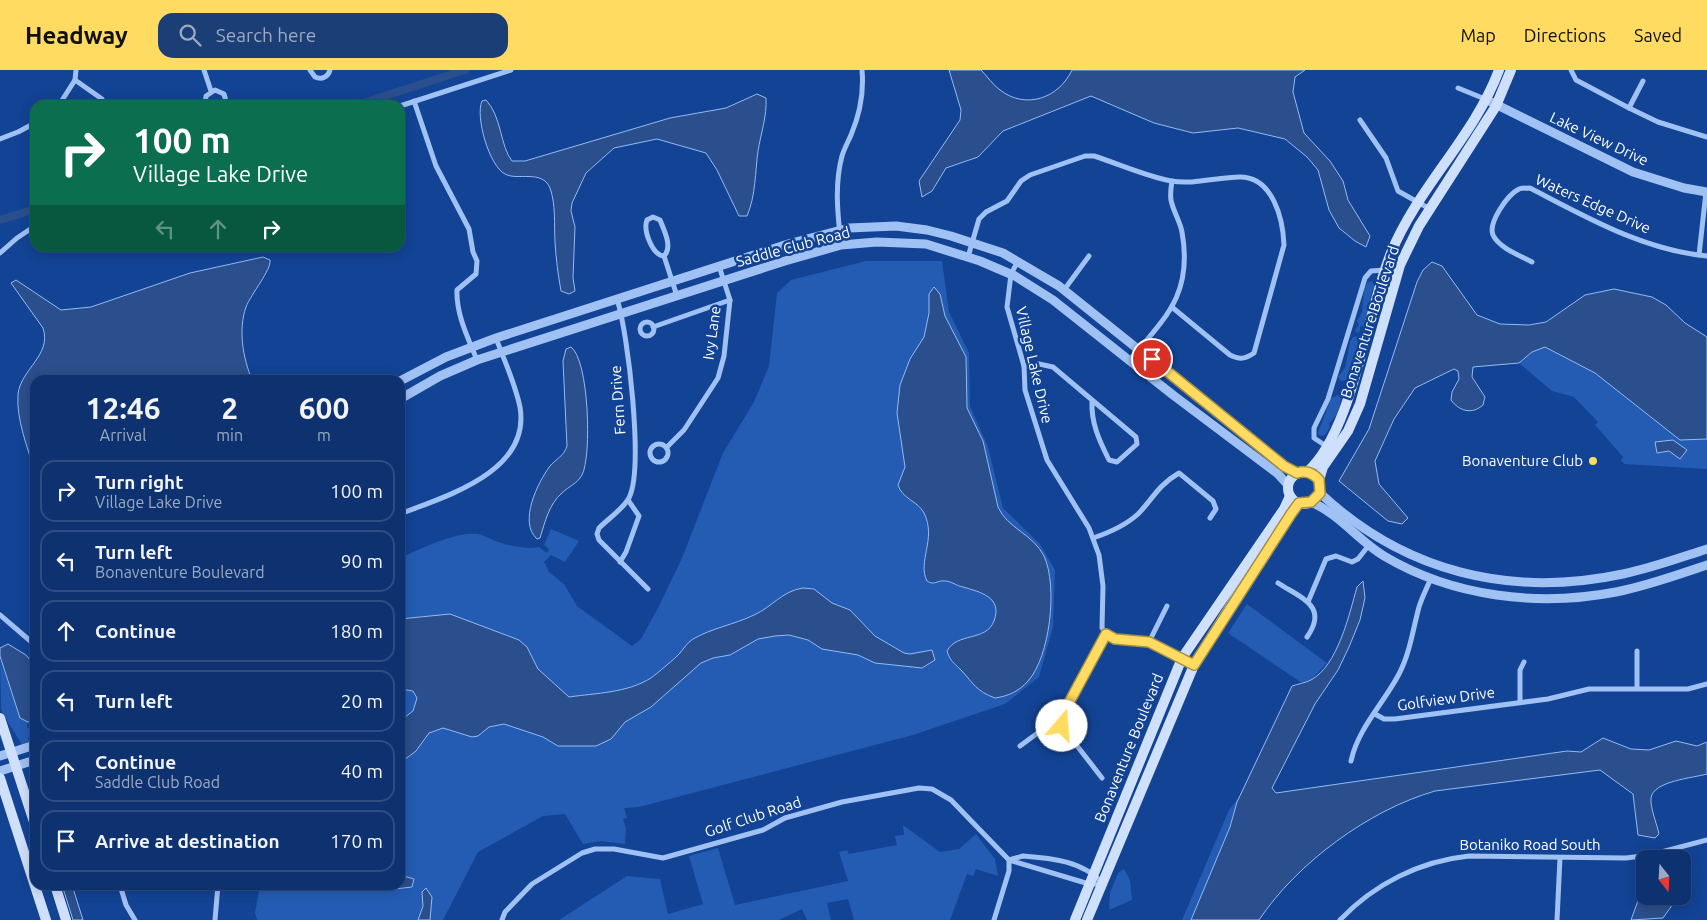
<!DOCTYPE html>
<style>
body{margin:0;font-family:Ubuntu,sans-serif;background:#1c3e77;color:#f1f3f6;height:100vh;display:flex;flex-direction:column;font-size:19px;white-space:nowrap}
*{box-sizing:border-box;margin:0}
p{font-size:16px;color:#9baac3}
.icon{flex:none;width:28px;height:28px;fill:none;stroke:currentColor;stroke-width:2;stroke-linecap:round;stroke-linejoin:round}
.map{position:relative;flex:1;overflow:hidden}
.sheet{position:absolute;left:30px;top:305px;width:375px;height:515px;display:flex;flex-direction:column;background:#0e326f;border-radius:15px;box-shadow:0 2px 12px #0003,0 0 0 1px #2e4d82}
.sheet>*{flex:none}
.guide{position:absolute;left:30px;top:30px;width:375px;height:152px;border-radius:15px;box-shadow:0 2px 12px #0003,0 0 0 1px #2e4d82;background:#0b6e4f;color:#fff;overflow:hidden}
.needle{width:32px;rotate:162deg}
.tools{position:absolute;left:1636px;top:780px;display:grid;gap:10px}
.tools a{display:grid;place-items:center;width:55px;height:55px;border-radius:10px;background:#0e326f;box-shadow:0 2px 12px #0003,0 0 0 1px #2e4d82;font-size:25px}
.pin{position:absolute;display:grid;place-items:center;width:42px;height:42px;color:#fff;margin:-21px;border:2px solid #fff;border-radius:50%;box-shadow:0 1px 5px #0007}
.me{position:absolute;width:55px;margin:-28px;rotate:18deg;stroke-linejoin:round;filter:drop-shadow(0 0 4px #0008)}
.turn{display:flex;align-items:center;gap:18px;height:105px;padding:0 20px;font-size:22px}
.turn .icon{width:65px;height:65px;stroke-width:2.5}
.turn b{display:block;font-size:35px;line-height:42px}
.lanes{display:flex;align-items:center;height:48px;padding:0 20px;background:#0003;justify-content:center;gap:25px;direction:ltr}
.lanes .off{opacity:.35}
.eta{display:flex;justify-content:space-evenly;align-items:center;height:85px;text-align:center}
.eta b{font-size:30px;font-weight:600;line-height:35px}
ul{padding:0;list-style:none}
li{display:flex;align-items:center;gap:15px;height:62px;margin:0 10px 8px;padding:0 10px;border:2px solid #2e4d82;border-radius:15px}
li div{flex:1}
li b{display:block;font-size:19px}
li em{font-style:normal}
header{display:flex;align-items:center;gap:30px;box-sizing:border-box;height:70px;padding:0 25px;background:#ffdb62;color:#111}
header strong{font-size:24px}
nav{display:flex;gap:28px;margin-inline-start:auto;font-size:18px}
.search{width:350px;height:45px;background:#1c3e77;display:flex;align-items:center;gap:12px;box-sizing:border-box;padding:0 18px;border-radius:15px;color:#9baac3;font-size:19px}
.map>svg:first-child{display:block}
.green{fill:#245cb3}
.water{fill:#2b4f8c;stroke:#92bbf6}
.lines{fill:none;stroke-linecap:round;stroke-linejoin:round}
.canal{stroke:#2b4f8c;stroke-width:8}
.minor{stroke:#a0c1f3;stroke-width:5}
.tertiary{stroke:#a0c1f3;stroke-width:9}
.secondary{stroke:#cfe0fc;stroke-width:10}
.route-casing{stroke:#a68e40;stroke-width:12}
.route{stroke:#ffdb62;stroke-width:9}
.poi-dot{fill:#ffdb62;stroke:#124394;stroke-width:2}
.labels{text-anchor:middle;stroke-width:5;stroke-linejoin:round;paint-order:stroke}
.street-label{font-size:15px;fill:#fff;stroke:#124394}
.poi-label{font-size:15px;fill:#fff;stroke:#124394;text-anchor:end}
</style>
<header>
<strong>Headway</strong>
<div class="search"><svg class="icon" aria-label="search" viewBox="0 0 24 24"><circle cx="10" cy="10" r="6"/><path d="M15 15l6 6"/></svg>Search here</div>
<nav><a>Map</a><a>Directions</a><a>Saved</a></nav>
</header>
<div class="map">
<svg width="1707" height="850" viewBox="0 0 1707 850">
<rect width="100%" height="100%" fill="#124394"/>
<!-- green -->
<g class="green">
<path d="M866 191H942L949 242 969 283 970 336 988 377 1003 438 1040 474 1055 500 1053 557 1039 607 1005 634 913 665 639 737 624 738 627 748 623 749 626 758 625 774 601 771 583 774 565 744 543 746 478 782 443 850H257L255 843 260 815H400V488C420 479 456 461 478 464 484 465 488 468 493 470 506 475 525 480 539 477L547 483 549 479 544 475 551 459 579 471 565 492 551 485 544 492 549 502 564 514 577 536 632 576 641 569 659 536 682 488 723 383 754 332 769 296 777 223 791 210Z"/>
<path d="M1372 211 1375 217 1372 221 1365 255 1360 257V261L1357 263 1355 260 1359 255 1357 251 1362 242 1364 220 1367 213Z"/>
<path d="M1358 266V282L1354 299 1349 301 1348 310 1341 311 1338 307 1345 298 1350 272 1353 267Z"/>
<path d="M1545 277 1595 303 1680 370 1707 369V399L1624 394 1621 390 1623 387 1595 355 1598 352 1574 327 1552 321 1519 293 1532 282Z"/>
<path d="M1340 324C1343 333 1337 347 1329 353L1330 357 1325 365 1320 366 1318 363 1331 328Z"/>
<path d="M1247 534 1327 593 1311 610 1302 613 1228 563Z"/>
<path d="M0 589 20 648 28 652 27 657 33 662V665L28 668 31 677 17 681 21 673 3 644 1 638Z"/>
<path d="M1240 726 1230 757 1191 850H1182L1229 740Z"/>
<path d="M903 755 940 782 959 779 976 764 995 789 998 806 976 799 973 806 967 804 950 850H854L848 829 827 833 831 850H807L802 839 779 850H559L627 806 660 809 668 844 703 834 689 786 718 778 735 835 848 811 839 782 847 780 849 784 897 775 895 766 904 765Z"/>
<path d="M1124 799 1130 810 1132 830 1109 840 1110 823 1118 803Z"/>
</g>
<!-- water -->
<g class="water">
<path d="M949 0H981C987 6 993 15 1000 20 1026 40 1059 28 1072 0H1305L1295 7 1293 22 1304 63 1330 91 1343 111 1348 130 1370 166 1366 177 1355 171 1339 158 1329 140 1318 100 1307 87 1285 69 1238 58 1193 63 1154 53 1091 26 1003 61 978 87 946 98 932 121 922 127 919 111 960 50 961 40Z"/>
<path d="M757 24 766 28C767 46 761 63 758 81 755 102 756 125 747 146H739L717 100 706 83 657 69 614 78 586 103 572 133 571 141 575 157 573 208 575 221 569 224 561 221C558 205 556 188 555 172 554 154 556 135 550 118 542 99 517 111 505 104 489 96 475 46 482 31L486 30C502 47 500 76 512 91H525L670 48 726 38Z"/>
<path d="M263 187 270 190C272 199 251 224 246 237 238 260 243 288 252 310H174L149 306 118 310H35V403C28 378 16 350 18 324 21 299 52 285 43 258L11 213 16 210 61 240 91 237 190 203Z"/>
<path d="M1432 192 1442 196 1477 245 1500 254 1529 255 1546 252 1585 225 1614 219 1652 227 1666 235 1685 253 1707 267V369L1680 370 1595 303 1545 277 1532 282 1519 293 1473 297 1472 307 1485 327 1483 335C1472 345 1459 341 1451 330L1452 322 1459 309 1458 301 1454 299 1415 318 1394 349 1375 391 1379 414 1408 448 1402 454 1388 451 1339 411 1369 359 1417 212 1423 200Z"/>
<path d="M934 217 940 224 945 246 966 287 967 338 983 371 998 437C1007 458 1033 464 1044 486 1058 516 1050 587 1028 611 1019 621 1009 626 995 628 976 621 974 614 961 600 954 593 950 591 947 581 957 562 986 572 994 551 1003 527 980 522 963 517 957 516 951 511 945 511 937 510 934 516 927 511 917 491 937 469 924 443 918 431 902 429 898 415L905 397 897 343 900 315 910 289 924 267 929 243V224Z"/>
<path d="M571 277C589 290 592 386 582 405 577 414 569 416 562 423 549 434 545 452 540 468L537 469C518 452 538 412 550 396 556 389 564 386 567 376L563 291 566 279Z"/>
<path d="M1673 370 1687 380 1680 389 1669 381 1657 383 1655 372Z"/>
<path d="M1363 511 1365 528 1360 550 1349 577 1338 600 1315 634 1272 718 1276 723 1567 681 1581 682 1603 668 1631 679 1649 680 1676 671 1697 676 1707 672V704C1693 708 1653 711 1651 728 1650 738 1657 754 1659 764L1655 768 1638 765 1633 724 1600 700 1435 721C1369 740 1297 793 1259 850H1191L1230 757 1237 732 1292 616C1298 614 1305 613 1311 610 1338 595 1349 545 1357 517Z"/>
<path d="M803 518 814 519 832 533 850 540 875 566 904 583 910 584 932 580 935 590 922 598 875 593 858 585 822 579 808 570 789 565 775 566 758 569 730 585 713 588 701 593 651 637 625 652 611 669 596 676H558L543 667 504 654 489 657 478 666 472 667 443 658 429 663 416 681 400 693V651L413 641 417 628 413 621 400 619V549L450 544 519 570 527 577 538 599 569 627C596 623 627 623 651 608 655 605 677 587 680 583 684 578 687 573 693 569 712 558 733 555 754 545 772 537 782 521 803 518Z"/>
<path d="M8 574 26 585 35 596V649L28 652 20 648 0 586V578Z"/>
<path d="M1645 802V826H1672L1673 834 1663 848 1631 850 1639 828V803Z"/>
<path d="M400 805 414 809 412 817 386 820 378 815H400Z"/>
<path d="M62 815H72L83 850H73Z"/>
<path d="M426 818 432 827 430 850H418L423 836 422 822Z"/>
</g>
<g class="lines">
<!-- canal -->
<g class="canal">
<path d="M357 35 465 0"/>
<path d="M0 150 35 139"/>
</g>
<!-- minor -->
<g class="minor">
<path d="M204 0 211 21"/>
<path d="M310 0 315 7C322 10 328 7 330 0"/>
<path d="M1571 0 1576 10 1629 38 1658 52 1707 67"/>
<path d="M75 10 102 29 105 35"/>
<path d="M1458 18 1485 29"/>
<path d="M414 31 436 96 469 159 473 182 477 191 476 204 457 220C456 244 468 268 477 290"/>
<path d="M59 35 75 10 76 0"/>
<path d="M205 35 206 26 215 20 224 24 227 35"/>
<path d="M400 36 511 0"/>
<path d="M1629 38 1643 11"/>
<path d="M1360 50 1386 88 1398 121 1430 139"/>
<path d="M0 69 18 62 35 53"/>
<path d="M653 147 660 150C664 160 673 177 664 186 652 185 643 160 647 150Z"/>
<path d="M841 175C838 146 834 116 842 86 844 79 848 72 851 65 860 44 864 22 862 0"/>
<path d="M0 183 17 168 35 156"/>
<path d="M1699 185 1706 122"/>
<path d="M664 186 677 226"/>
<path d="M968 187 979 149 986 142 1007 131 1021 111 1030 105 1085 86H1094C1119 94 1145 106 1171 111 1194 115 1217 107 1240 107 1273 107 1283 149 1284 175L1254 283C1245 289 1240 290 1230 285L1173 238"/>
<path d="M1018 191 1011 204 1007 237 1024 296 1025 320 1047 390 1089 458 1099 485 1103 516 1102 558 1110 568 1149 572 1194 595"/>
<path d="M1532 192C1521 186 1499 178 1493 165 1488 153 1507 125 1519 119 1522 118 1526 118 1530 118 1586 147 1643 180 1707 186"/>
<path d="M1064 220 1089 186"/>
<path d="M617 229C628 263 644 398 629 428 623 439 608 449 599 458L597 464 599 470 648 519"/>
<circle cx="647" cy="259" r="7"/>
<path d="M653 257 730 230"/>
<path d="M1129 291C1166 247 1193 224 1182 162 1180 151 1173 141 1171 130 1170 124 1171 117 1172 111"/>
<path d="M1024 296 1039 294 1053 297 1136 367 1137 374 1117 392 1109 390C1099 370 1091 353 1092 331"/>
<circle cx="659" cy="383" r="9"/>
<path d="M1326 376 1314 368V358L1328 329 1365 208 1371 201 1384 200"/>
<path d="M667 377 684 360 718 308 724 286 730 230 719 196"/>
<path d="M400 444C446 426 531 402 520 337 515 313 504 290 496 268"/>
<path d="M1093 468C1108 463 1126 455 1138 444 1153 429 1157 416 1179 403L1213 431 1216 439 1210 448"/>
<path d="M620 492 626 482 639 446 628 430"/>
<path d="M1278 513C1301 528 1329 536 1307 567"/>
<path d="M1308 532 1326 489 1336 486 1352 492 1358 489 1369 475"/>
<path d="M0 545 35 575"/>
<path d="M1149 572 1167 536"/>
<path d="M1637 618V581"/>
<path d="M1520 632V600L1524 592"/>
<path d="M1375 644 1384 649H1395L1548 629 1589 619H1688L1707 614"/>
<path d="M1020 676 1062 645"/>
<path d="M1351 691C1358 658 1384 633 1399 604 1410 583 1413 559 1419 537 1422 527 1427 518 1431 508"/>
<path d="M1102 708 1064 659 1061 651 1106 564"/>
<path d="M1023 786C1051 788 1084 791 1103 814H1089L1009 790Z"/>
<path d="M120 815 126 835 135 850"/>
<path d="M215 850 218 815"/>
<path d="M502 850 505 842 532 814 582 783 595 779H614L663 788 763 760 785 748 842 732 919 718 932 719 951 730 1009 790V801L994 850"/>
<path d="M1340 850C1374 814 1420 791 1469 786L1626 788 1650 785 1707 770"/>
<path d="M1557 850 1560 788"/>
</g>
<!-- tertiary -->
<g class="tertiary">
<path d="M1485 29 1633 102 1684 118 1707 122"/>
<path d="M400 311 446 287 496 268 788 174 849 158 896 156 927 160 951 166 1003 183 1059 216 1284 396 1297 403"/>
<path d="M400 329 440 306 477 290 785 191 841 175 877 172 926 174 980 191 1015 206 1053 230 1173 325 1278 404 1288 415"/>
<path d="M1320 423C1404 502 1510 528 1623 504 1652 498 1679 488 1707 479"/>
<path d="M1311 432C1339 444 1358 470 1384 486 1453 527 1538 537 1616 522 1647 516 1677 505 1707 495"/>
<path d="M0 686 35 675"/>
<path d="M0 701 35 690"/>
</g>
<!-- secondary -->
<g class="secondary">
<circle cx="1304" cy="418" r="16"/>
<path d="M1307 402C1353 362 1367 241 1391 183 1418 117 1474 67 1499 0"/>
<path d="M1319 410 1323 397 1348 361 1360 334 1400 195 1419 156 1496 36 1511 0"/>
<path d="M0 648 35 755"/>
<path d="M0 708 46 850"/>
<path d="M55 815 66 850"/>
<path d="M1075 850 1182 588 1284 439 1290 426"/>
<path d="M1087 850 1194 595 1236 527 1299 433"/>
</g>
</g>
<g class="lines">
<defs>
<path id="route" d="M1062 656 1064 642 1106 564 1115 569 1149 572 1194 595 1291 444 1299 433 1311 432 1320 423 1319 410C1313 403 1306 400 1297 403L1284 396 1152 289"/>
</defs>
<!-- route casing -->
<use href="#route" class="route-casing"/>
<!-- route -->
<use href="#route" class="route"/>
</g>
<!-- markers -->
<circle class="poi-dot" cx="1593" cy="391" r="5"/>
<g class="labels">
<!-- street labels -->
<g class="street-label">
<text transform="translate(1599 69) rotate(25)" y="5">Lake View Drive</text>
<text transform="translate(1593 134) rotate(24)" y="5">Waters Edge Drive</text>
<text transform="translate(793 177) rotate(-15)" y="5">Saddle Club Road</text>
<text transform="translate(1370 252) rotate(-72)" y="5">Bonaventure Boulevard</text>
<text transform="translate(712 263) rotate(-82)" y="5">Ivy Lane</text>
<text transform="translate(1034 295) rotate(77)" y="5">Village Lake Drive</text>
<text transform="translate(618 330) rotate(-94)" y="5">Fern Drive</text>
<text transform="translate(1446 629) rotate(-8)" y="5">Golfview Drive</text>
<text transform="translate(1129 678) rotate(-68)" y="5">Bonaventure Boulevard</text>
<text transform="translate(753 747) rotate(-18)" y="5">Golf Club Road</text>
<text x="1530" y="780">Botaniko Road South</text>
</g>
<!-- poi labels -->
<g class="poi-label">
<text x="1583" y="396">Bonaventure Club</text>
</g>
</g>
</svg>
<div class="tools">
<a><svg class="needle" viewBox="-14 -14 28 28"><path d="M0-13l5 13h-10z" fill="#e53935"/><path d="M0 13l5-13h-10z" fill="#9baac3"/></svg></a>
</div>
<div class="pin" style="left:1152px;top:289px;background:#d93025"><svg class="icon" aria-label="arrive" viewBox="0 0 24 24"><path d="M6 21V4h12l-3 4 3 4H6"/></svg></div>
<svg class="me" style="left:1062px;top:656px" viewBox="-20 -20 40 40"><circle r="19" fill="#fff"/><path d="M0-13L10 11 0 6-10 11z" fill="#ffdb62"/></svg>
<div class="guide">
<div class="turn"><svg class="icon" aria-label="right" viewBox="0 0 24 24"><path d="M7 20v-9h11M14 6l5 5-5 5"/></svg><div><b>100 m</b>Village Lake Drive</div></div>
<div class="lanes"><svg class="icon off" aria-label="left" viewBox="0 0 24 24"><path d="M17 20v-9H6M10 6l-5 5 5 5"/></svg><svg class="icon off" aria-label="ahead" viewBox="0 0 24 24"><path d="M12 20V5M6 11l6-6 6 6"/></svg><svg class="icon" aria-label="right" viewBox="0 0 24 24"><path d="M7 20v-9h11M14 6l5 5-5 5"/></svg></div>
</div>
<section class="sheet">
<div class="eta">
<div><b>12:46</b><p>Arrival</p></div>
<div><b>2</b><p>min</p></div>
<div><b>600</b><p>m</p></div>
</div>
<ul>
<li><svg class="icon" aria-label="right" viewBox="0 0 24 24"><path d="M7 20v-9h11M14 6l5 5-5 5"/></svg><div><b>Turn right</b><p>Village Lake Drive</p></div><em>100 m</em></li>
<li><svg class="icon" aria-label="left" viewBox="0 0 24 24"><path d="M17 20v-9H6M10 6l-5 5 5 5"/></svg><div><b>Turn left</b><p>Bonaventure Boulevard</p></div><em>90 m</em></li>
<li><svg class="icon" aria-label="ahead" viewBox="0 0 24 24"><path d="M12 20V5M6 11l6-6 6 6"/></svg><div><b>Continue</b></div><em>180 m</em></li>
<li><svg class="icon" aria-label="left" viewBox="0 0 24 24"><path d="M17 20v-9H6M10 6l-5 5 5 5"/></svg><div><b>Turn left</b></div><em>20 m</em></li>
<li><svg class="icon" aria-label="ahead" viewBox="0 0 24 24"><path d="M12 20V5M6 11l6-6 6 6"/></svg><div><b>Continue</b><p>Saddle Club Road</p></div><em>40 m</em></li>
<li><svg class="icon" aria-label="arrive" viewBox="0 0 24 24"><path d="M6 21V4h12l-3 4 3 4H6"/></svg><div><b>Arrive at destination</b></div><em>170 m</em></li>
</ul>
</section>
</div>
